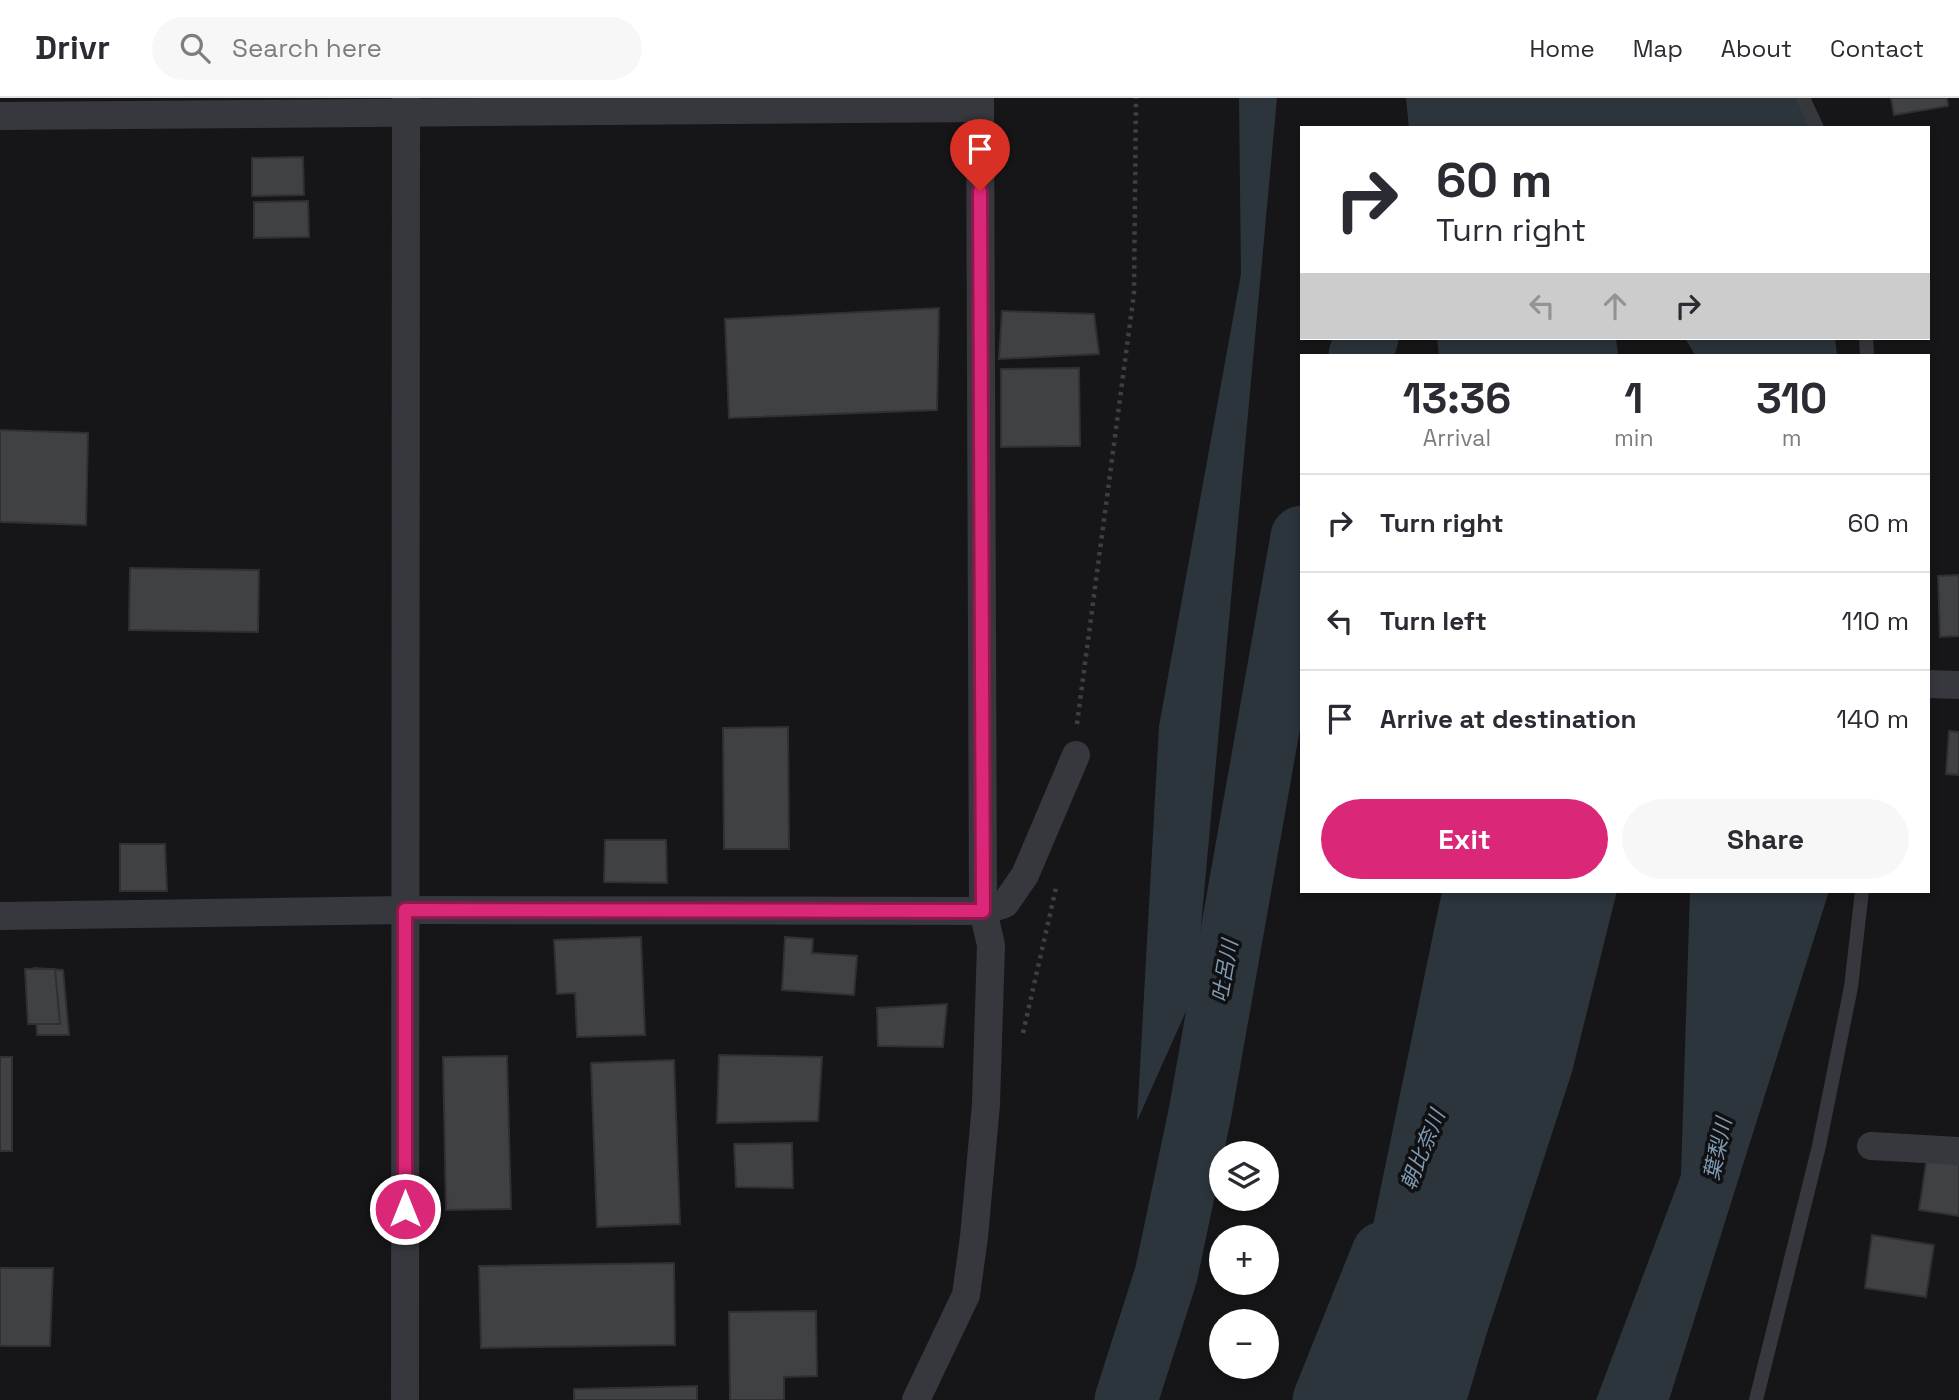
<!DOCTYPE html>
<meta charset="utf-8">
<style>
body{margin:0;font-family:"Space Grotesk","Noto Sans JP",sans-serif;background:#f7f7f7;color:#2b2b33;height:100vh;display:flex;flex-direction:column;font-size:26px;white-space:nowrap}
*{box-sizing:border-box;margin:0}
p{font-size:23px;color:#7c7c81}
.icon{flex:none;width:38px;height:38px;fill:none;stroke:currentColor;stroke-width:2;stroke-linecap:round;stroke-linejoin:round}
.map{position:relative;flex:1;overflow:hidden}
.drawer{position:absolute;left:1300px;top:256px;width:630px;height:539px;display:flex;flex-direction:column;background:#fff;border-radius:0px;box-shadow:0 4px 10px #0003}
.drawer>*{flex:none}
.top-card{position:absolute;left:1300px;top:28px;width:630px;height:214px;border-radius:0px;box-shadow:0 4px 10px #0003;background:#fff;color:#2b2b33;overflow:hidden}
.buttons{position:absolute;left:1209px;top:1043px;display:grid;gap:14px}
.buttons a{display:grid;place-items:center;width:70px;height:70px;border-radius:50%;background:#fff;box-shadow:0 4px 10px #0003;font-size:35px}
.pin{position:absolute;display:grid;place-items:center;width:60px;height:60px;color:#fff;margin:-72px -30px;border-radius:50% 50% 50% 0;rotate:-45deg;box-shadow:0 0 7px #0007}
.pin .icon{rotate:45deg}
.me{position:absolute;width:77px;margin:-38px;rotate:0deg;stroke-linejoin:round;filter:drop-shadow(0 0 5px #0008)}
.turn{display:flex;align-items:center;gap:24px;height:147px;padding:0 21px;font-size:32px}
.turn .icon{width:91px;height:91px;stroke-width:2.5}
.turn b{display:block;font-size:49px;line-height:60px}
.lanes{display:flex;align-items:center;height:66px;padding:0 21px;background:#0003;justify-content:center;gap:35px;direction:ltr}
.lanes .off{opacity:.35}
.eta{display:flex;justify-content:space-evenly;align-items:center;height:119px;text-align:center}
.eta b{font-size:42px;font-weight:700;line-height:49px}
.primary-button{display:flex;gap:14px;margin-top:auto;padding:14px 21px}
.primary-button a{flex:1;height:80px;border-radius:42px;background:#db2777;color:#fff;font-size:28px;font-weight:700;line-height:80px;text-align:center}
.primary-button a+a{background:#f7f7f7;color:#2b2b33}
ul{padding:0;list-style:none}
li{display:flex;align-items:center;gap:21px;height:98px;padding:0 21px;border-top:2px solid #e1e1e2}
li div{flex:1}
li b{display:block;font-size:26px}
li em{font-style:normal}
header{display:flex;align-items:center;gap:42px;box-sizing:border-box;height:98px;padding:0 35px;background:#fff;border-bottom:2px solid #e1e1e2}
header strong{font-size:33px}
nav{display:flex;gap:38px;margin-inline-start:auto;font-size:24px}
.search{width:490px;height:63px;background:#f7f7f7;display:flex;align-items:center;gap:18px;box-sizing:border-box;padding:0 24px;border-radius:38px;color:#7c7c81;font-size:26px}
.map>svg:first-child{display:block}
.water{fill:#2c353c}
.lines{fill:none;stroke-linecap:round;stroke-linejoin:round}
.river{stroke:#2c353c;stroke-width:63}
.building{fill:#404145;stroke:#303034;stroke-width:2}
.path{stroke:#3d3f44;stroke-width:4.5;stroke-dasharray:3.5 5;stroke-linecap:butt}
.service{stroke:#37383d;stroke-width:14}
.minor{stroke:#37383d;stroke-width:28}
.route-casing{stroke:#8e194d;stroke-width:18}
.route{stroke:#db2777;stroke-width:12}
.labels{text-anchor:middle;stroke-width:7;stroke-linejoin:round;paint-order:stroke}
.water-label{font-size:21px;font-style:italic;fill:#7f9bb3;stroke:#111113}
</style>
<header>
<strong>Drivr</strong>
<div class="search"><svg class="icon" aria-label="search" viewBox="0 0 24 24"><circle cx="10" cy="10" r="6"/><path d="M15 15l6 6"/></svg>Search here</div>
<nav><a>Home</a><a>Map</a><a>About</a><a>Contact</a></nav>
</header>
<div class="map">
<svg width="1959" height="1302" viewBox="0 0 1959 1302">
<rect width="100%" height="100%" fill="#161618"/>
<!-- water -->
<g class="water">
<path d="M1239 0H1277L1195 893 1137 1023 1159 628 1241 176Z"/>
<path d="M1406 0H1797L1816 30H1409Z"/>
<path d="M1437 240H1616L1618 257H1439Z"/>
<path d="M1685 240H1835L1837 257H1695Z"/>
<path d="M1442 793H1617L1572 974 1485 1241 1467 1302H1337Z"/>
<path d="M1690 793H1829L1669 1302H1596L1681 1077Z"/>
</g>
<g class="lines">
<!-- river -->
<g class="river">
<path d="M1360 257 1367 240"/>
<path d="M1126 1302 1166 1177 1200 1015 1302 439"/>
<path d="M1324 1302 1383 1155"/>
</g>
</g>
<!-- building -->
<g class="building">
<path d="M1891 0H1947L1948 8 1894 17Z"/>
<path d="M303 59 304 97 252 98V60Z"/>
<path d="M308 103 309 139 254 140V104Z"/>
<path d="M939 210 937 312 729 320 725 221Z"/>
<path d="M1002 213 1094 216 1099 256 999 261Z"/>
<path d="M1079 270 1080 348 1001 349V271Z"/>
<path d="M0 332 88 335 86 427 0 424Z"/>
<path d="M130 470 259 472 258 534 129 532Z"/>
<path d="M1959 477V538L1940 539 1938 478Z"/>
<path d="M788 629 789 751H724L723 630Z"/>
<path d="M1949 633 1959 634V677L1946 676Z"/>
<path d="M605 742H666L667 785 604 784Z"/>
<path d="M120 746H165L167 793H120Z"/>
<path d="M641 839 645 937 577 939 575 895 557 896 554 842Z"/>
<path d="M785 839 813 841 812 855 857 858 854 897 782 892Z"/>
<path d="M34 870 63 872 69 937H37Z"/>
<path d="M25 871H55L60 926H28Z"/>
<path d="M947 906 943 949 878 948 877 910Z"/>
<path d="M719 957 822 959 818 1023 717 1025Z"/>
<path d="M507 958 511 1111 446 1112 443 959Z"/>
<rect x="0" y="959" width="12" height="94"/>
<path d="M674 962 680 1126 597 1129 591 965Z"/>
<path d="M792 1045 793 1090 736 1089 734 1046Z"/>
<path d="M1927 1059 1959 1064V1118L1919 1112Z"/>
<path d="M1872 1137 1934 1147 1926 1199 1865 1190Z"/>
<path d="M674 1165 675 1247 481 1250 479 1168Z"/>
<path d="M0 1170H53L50 1248H0Z"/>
<path d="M816 1213 817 1278 784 1279V1302H730L729 1214Z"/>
<path d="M697 1288V1302H574V1291Z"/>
</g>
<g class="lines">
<!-- path -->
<g class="path">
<path d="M1077 626 1134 195 1136 0"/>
<path d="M1023 935 1056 790"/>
</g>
<!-- service -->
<g class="service">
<path d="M1803 0 1817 30"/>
<path d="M1866 240 1867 257"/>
<path d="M1756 1302 1819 1048 1851 889 1862 793"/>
</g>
<!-- minor -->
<g class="minor">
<path d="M0 18 980 10"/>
<path d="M1928 586 1959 587"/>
<path d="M0 818 405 812 983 813 1005 806 1025 777 1076 657"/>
<path d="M1871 1048 1959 1053"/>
<path d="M405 1302 406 0"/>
<path d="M916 1302 966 1197 974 1139 986 1006 991 847 983 813 980 0"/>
</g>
</g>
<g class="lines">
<defs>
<path id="route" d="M405 1111V812L983 813 980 93"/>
</defs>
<!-- route casing -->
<use href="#route" class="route-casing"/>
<!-- route -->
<use href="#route" class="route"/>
</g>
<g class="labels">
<!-- water labels -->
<g class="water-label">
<text transform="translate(1225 873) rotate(-80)" y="7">吐呂川</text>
<text transform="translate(1718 1051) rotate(-78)" y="7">葉梨川</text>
<text transform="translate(1423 1052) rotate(-68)" y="7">朝比奈川</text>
</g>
</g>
</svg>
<div class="buttons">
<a><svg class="icon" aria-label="layers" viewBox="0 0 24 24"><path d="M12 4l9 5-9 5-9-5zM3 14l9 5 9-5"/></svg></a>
<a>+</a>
<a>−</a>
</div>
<div class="pin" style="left:980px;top:93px;background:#d93025"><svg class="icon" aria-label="arrive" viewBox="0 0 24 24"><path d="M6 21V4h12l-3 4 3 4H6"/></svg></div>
<svg class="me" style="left:405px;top:1111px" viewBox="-20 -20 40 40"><circle r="17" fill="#db2777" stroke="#fff" stroke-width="3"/><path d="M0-11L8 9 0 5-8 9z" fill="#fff"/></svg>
<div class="top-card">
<div class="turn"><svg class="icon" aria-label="right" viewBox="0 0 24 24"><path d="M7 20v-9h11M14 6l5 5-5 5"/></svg><div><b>60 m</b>Turn right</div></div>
<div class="lanes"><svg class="icon off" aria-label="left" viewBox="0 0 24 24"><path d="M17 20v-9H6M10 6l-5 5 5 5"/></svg><svg class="icon off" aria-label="ahead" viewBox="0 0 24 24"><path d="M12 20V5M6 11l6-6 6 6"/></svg><svg class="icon" aria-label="right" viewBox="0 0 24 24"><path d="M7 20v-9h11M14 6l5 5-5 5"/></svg></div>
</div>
<section class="drawer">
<div class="eta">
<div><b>13:36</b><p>Arrival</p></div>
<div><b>1</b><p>min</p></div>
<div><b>310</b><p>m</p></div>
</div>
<ul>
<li><svg class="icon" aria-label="right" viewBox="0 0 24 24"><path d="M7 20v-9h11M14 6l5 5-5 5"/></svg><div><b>Turn right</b></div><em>60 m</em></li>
<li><svg class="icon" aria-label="left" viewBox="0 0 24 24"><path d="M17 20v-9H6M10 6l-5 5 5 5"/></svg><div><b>Turn left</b></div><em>110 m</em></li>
<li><svg class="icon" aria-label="arrive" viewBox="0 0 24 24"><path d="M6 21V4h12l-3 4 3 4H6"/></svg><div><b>Arrive at destination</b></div><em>140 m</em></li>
</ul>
<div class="primary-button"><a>Exit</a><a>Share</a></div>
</section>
</div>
